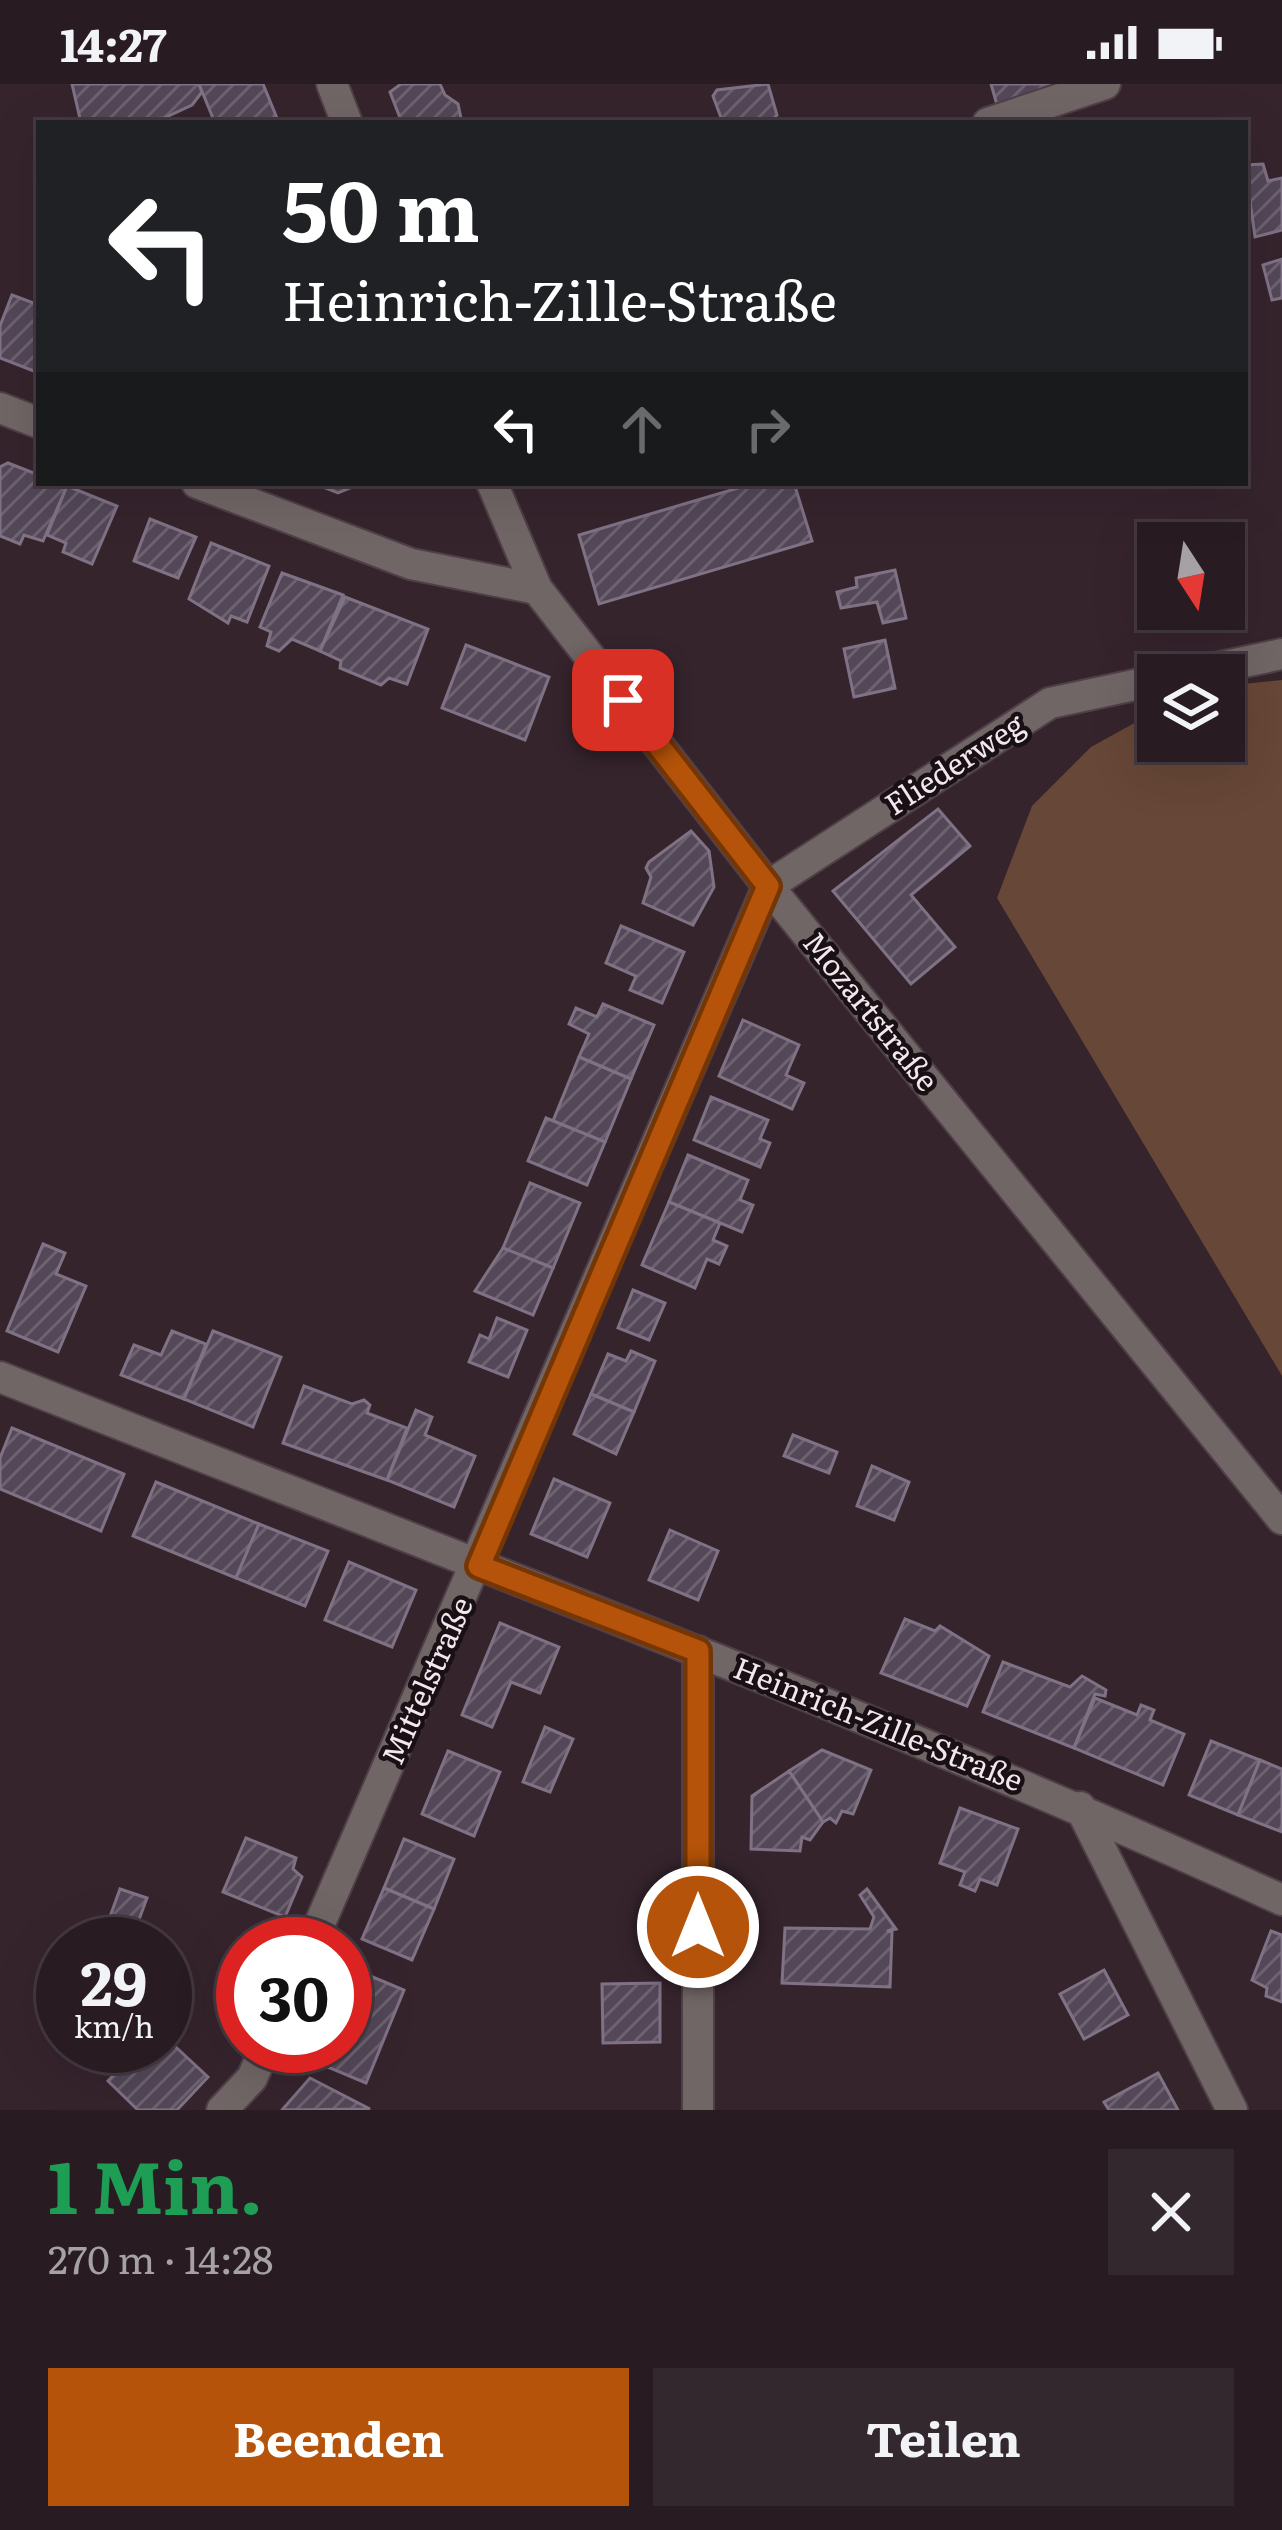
<!DOCTYPE html>
<html lang="de">
<meta charset="utf-8">
<style>
body{margin:0;font-family:Literata,serif;background:#34282f;color:#f1f3f6;height:100vh;display:flex;flex-direction:column;font-size:45px;white-space:nowrap}
*{box-sizing:border-box;margin:0}
p{font-size:39px;color:#a5a1a5}
.icon{flex:none;width:66px;height:66px;fill:none;stroke:currentColor;stroke-width:2;stroke-linecap:round;stroke-linejoin:round}
.map{position:relative;height:2026px;overflow:hidden}
.drawer{display:flex;flex-direction:column;background:#281b22;flex:1}
.drawer>*{flex:none}
.guide{position:absolute;left:36px;top:36px;width:1212px;height:366px;border-radius:0px;box-shadow:0 12px 48px #0002,0 0 0 3px #443940;background:#202124;color:#fff;overflow:hidden}
.needle{width:78px;rotate:168deg}
.tools{position:absolute;left:1137px;top:438px;display:grid;gap:24px}
.tools a{display:grid;place-items:center;width:108px;height:108px;border-radius:0px;background:#281b22;box-shadow:0 12px 48px #0002,0 0 0 3px #443940;font-size:60px}
.speed{position:absolute;left:36px;top:1833px;display:flex;gap:24px;font-size:60px;font-weight:700;text-align:center}
.speed>*{display:grid;place-content:center;width:156px;height:156px;border-radius:50%;background:#281b22;box-shadow:0 12px 48px #0002,0 0 0 3px #443940;line-height:1}
.speed small{font-size:30px;font-weight:400}
.speed .limit{border:18px solid #d22;background:#fff;color:#111}
.pin{position:absolute;display:grid;place-items:center;width:102px;height:102px;color:#fff;margin:-51px;border-radius:24px;box-shadow:0 6px 18px #0006}
.me{position:absolute;width:132px;margin:-66px;rotate:0deg;stroke-linejoin:round;filter:drop-shadow(0 0 9px #0008)}
.turn{display:flex;align-items:center;gap:42px;height:252px;padding:0 48px;font-size:54px}
.turn .icon{width:156px;height:156px;stroke-width:2.5}
.turn b{display:block;font-size:84px;line-height:102px}
.lanes{display:flex;align-items:center;height:114px;padding:0 48px;background:#0003;justify-content:center;gap:60px;direction:ltr}
.lanes .off{opacity:.35}
.round{display:grid;place-items:center;flex:none;width:126px;height:126px;border-radius:0px;background:#34282f}
.summary{display:flex;align-items:center;justify-content:space-between;height:204px;padding:0 48px}
h1{font-size:72px;font-weight:700;line-height:90px;color:#1e9e55}
.action{display:flex;gap:24px;margin-top:auto;padding:24px 48px}
.action a{flex:1;height:138px;border-radius:0px;background:#b45309;color:#fff;font-size:48px;font-weight:700;line-height:138px;text-align:center}
.action a+a{background:#34282f;color:#f1f3f6}
.status{display:flex;justify-content:space-between;align-items:center;height:84px;padding:0 60px;background:#281b22;direction:ltr}
.status svg{height:33px;fill:currentColor}
.map>svg:first-child{display:block}
.pitch{fill:#674737}
.building{fill:url(#building-hatch);stroke:#807285;stroke-width:3}
.lines{fill:none;stroke-linecap:round;stroke-linejoin:round}
.minor-casing{stroke:#503f48;stroke-width:34}
.minor{stroke:#716666;stroke-width:30}
.route-casing{stroke:#753606;stroke-width:30}
.route{stroke:#b45309;stroke-width:21}
.labels{text-anchor:middle;stroke-width:9;stroke-linejoin:round;paint-order:stroke}
.street-label{font-size:30px;fill:#f3e6ec;stroke:#181014}
</style>
<div class="status"><b>14:27</b><svg viewBox="0 0 49 12"><path d="M0 12V9h3v3zM5 12V6h3v6zM10 12V3h3v9zM15 12V0h3v12zM26 1h20v11H26zM47 4h2v5h-2z"/></svg></div>
<div class="map">
<svg width="1282" height="2026" viewBox="0 0 1282 2026">
<defs>
<pattern id="building-hatch" width="6" height="6" patternUnits="userSpaceOnUse" patternTransform="scale(3)"><rect width="6" height="6" fill="#534758"/><path d="M-1 1l2-2M0 6l6-6M5 7l2-2" fill="none" stroke="#6c6270"/></pattern>
</defs>
<rect width="100%" height="100%" fill="#36242d"/>
<!-- pitch -->
<path class="pitch" d="M1282 596V1292L997 814 1032 722 1091 663 1158 626V657H1224V602Z"/>
<!-- building -->
<g class="building">
<path d="M72 0H199L202 8 192 21 164 34 81 39Z"/>
<path d="M199 0H263L279 39H215Z"/>
<path d="M401 0H440L445 11 458 20 462 39H402L390 8Z"/>
<path d="M768 0 777 31 769 39H723L713 12 717 6Z"/>
<path d="M991 0H1056L1058 3 997 21Z"/>
<path d="M1263 80 1268 97 1282 94V146L1255 153 1245 81Z"/>
<path d="M1282 175V214L1272 216 1263 181Z"/>
<path d="M12 211 39 221V289L0 274V242Z"/>
<path d="M8 379 39 391V399L67 402 43 457 24 451 20 460 0 452V383Z"/>
<path d="M313 399H362L338 409Z"/>
<path d="M755 399H794L812 457 599 520 579 451Z"/>
<path d="M67 402 117 422 92 480 63 468 66 459 47 451Z"/>
<path d="M150 435 196 453 178 494 134 477Z"/>
<path d="M211 459 269 482 247 538 231 532 228 539 189 515Z"/>
<path d="M895 486 906 534 883 539 877 518 841 524 837 508 857 503 856 494Z"/>
<path d="M282 489 343 511 320 567 292 555 279 567 267 562 271 548 260 543Z"/>
<path d="M345 513 428 545 407 600 389 594 381 601 340 584 341 577 320 567Z"/>
<path d="M885 556 895 604 854 613 844 565Z"/>
<path d="M466 561 549 593 525 656 442 624Z"/>
<path d="M938 725 970 762 911 811 955 863 911 900 833 807Z"/>
<path d="M691 747 709 767 714 803 693 841 643 819 651 793 646 784 649 778Z"/>
<path d="M621 842 684 868 662 919 630 906 636 892 606 879Z"/>
<path d="M603 920 654 941 631 995 579 973 589 950 569 940 576 924 597 933Z"/>
<path d="M743 936 799 961 786 991 804 999 792 1025 719 992Z"/>
<path d="M579 973 631 995 605 1058 553 1037Z"/>
<path d="M711 1013 768 1036 760 1055 770 1059 760 1083 694 1056Z"/>
<path d="M546 1034 605 1058 587 1101 528 1077Z"/>
<path d="M688 1071 748 1096 740 1116 753 1121 742 1148 669 1118Z"/>
<path d="M530 1099 580 1119 553 1184 503 1164Z"/>
<path d="M669 1118 720 1139 713 1156 727 1162 719 1180 707 1175 695 1204 642 1181Z"/>
<path d="M43 1160 65 1169 56 1190 86 1202 58 1268 7 1247Z"/>
<path d="M503 1164 553 1184 533 1231 475 1207Z"/>
<path d="M633 1206 665 1219 649 1256 618 1244Z"/>
<path d="M497 1234 527 1246 508 1293 469 1278 480 1251 489 1255Z"/>
<path d="M172 1247 206 1260 184 1315 121 1291 134 1261 161 1271Z"/>
<path d="M213 1247 281 1273 253 1343 184 1315Z"/>
<path d="M631 1267 655 1277 634 1328 591 1310 608 1270 626 1277Z"/>
<path d="M304 1302 352 1320 364 1316 370 1321 367 1329 407 1344 387 1396 283 1359Z"/>
<path d="M591 1310 634 1328 616 1370 574 1350Z"/>
<path d="M416 1326 432 1333 425 1351 475 1372 454 1423 387 1396Z"/>
<path d="M12 1344 124 1390 101 1447 0 1405V1374Z"/>
<path d="M793 1351 837 1368 829 1389 784 1372Z"/>
<path d="M872 1382 909 1398 894 1436 857 1422Z"/>
<path d="M554 1395 610 1419 587 1473 531 1450Z"/>
<path d="M156 1398 259 1440 236 1494 133 1452Z"/>
<path d="M259 1440 328 1467 305 1522 236 1494Z"/>
<path d="M670 1446 718 1467 698 1516 649 1496Z"/>
<path d="M349 1478 416 1506 392 1563 325 1536Z"/>
<path d="M905 1535 935 1547 940 1542 989 1572 967 1622 881 1589Z"/>
<path d="M500 1539 559 1563 540 1609 511 1598 492 1643 462 1631Z"/>
<path d="M1003 1578 1070 1603 1082 1592 1106 1606 1105 1612 1095 1610 1074 1664 983 1628Z"/>
<path d="M1095 1614 1137 1631 1141 1621 1154 1626 1150 1636 1184 1650 1163 1701 1074 1664Z"/>
<path d="M545 1643 573 1655 550 1708 523 1698Z"/>
<path d="M1211 1657 1260 1676 1238 1731 1189 1711Z"/>
<path d="M822 1666 871 1686 853 1730 842 1727 836 1739 830 1734 823 1738 789 1687Z"/>
<path d="M448 1667 500 1688 474 1752 422 1730Z"/>
<path d="M1260 1676 1282 1685V1748L1238 1731Z"/>
<path d="M789 1687 823 1738 810 1756 802 1753 800 1767 751 1765 752 1712Z"/>
<path d="M960 1724 1018 1745 997 1801 980 1795 975 1807 960 1801 965 1788 940 1779Z"/>
<path d="M246 1754 296 1774 293 1785 302 1793 285 1833 223 1808Z"/>
<path d="M404 1755 454 1775 434 1825 384 1804Z"/>
<path d="M384 1804 434 1825 412 1876 362 1855Z"/>
<path d="M120 1805 147 1814 130 1860 103 1852Z"/>
<path d="M867 1805 896 1845 887 1847 892 1848 890 1903 782 1899 785 1844 870 1845 874 1833 860 1811Z"/>
<path d="M1271 1847 1282 1851V1918L1266 1912 1267 1904 1252 1896Z"/>
<path d="M356 1886 404 1906 366 1999 318 1979 325 1962H345V1914Z"/>
<path d="M1104 1886 1128 1931 1084 1955 1060 1910Z"/>
<path d="M660 1899V1958L603 1959 602 1900Z"/>
<path d="M165 1953 208 1993 177 2026H138L108 1997 141 1962H165Z"/>
<path d="M1158 1989 1178 2026H1109L1104 2018Z"/>
<path d="M310 1994 370 2025 282 2026Z"/>
</g>
<g class="lines">
<defs>
<g id="minor">
<path d="M332 0 347 39"/>
<path d="M988 39 1105 0"/>
<path d="M0 324 39 339"/>
<path d="M197 399 411 480 537 505"/>
<path d="M492 399 537 505 768 802 1282 1435"/>
<path d="M1182 591 1282 570"/>
<path d="M768 802 1050 619 1158 596"/>
<path d="M0 1293C429 1463 862 1624 1282 1816"/>
<path d="M698 1567V2026"/>
<path d="M1080 1723 1232 2026"/>
<path d="M311 1860 768 802"/>
<path d="M222 2026 252 1994 266 1962"/>
</g>
</defs>
<!-- minor casing -->
<use href="#minor" class="minor-casing"/>
<!-- minor -->
<use href="#minor" class="minor"/>
</g>
<g class="lines">
<defs>
<path id="route" d="M623 616 768 802 479 1482 698 1567V1843"/>
</defs>
<!-- route casing -->
<use href="#route" class="route-casing"/>
<!-- route -->
<use href="#route" class="route"/>
</g>
<g class="labels">
<!-- street labels -->
<g class="street-label">
<text transform="translate(955 681) rotate(-33)" y="10">Fliederweg</text>
<text transform="translate(870 928) rotate(51)" y="10">Mozartstraße</text>
<text transform="translate(428 1597) rotate(-66)" y="10">Mittelstraße</text>
<text transform="translate(878 1641) rotate(22)" y="10">Heinrich-Zille-Straße</text>
</g>
</g>
</svg>
<div class="tools">
<a><svg class="needle" viewBox="-14 -14 28 28"><path d="M0-13l5 13h-10z" fill="#e53935"/><path d="M0 13l5-13h-10z" fill="#a5a1a5"/></svg></a>
<a><svg class="icon" aria-label="layers" viewBox="0 0 24 24"><path d="M12 4l9 5-9 5-9-5zM3 14l9 5 9-5"/></svg></a>
</div>
<div class="speed"><div>29<small>km/h</small></div><div class="limit">30</div></div>
<div class="pin" style="left:623px;top:616px;background:#d93025"><svg class="icon" aria-label="arrive" viewBox="0 0 24 24"><path d="M6 21V4h12l-3 4 3 4H6"/></svg></div>
<svg class="me" style="left:698px;top:1843px" viewBox="-20 -20 40 40"><circle r="17" fill="#b45309" stroke="#fff" stroke-width="3"/><path d="M0-11L8 9 0 5-8 9z" fill="#fff"/></svg>
<div class="guide">
<div class="turn"><svg class="icon" aria-label="left" viewBox="0 0 24 24"><path d="M17 20v-9H6M10 6l-5 5 5 5"/></svg><div><b>50 m</b>Heinrich-Zille-Straße</div></div>
<div class="lanes"><svg class="icon" aria-label="left" viewBox="0 0 24 24"><path d="M17 20v-9H6M10 6l-5 5 5 5"/></svg><svg class="icon off" aria-label="ahead" viewBox="0 0 24 24"><path d="M12 20V5M6 11l6-6 6 6"/></svg><svg class="icon off" aria-label="right" viewBox="0 0 24 24"><path d="M7 20v-9h11M14 6l5 5-5 5"/></svg></div>
</div>
</div>
<section class="drawer">
<div class="summary"><div><h1>1 Min.</h1><p>270 m · 14:28</p></div><a class="round"><svg class="icon" aria-label="close" viewBox="0 0 24 24"><path d="M6 6l12 12M18 6L6 18"/></svg></a></div>
<div class="action"><a>Beenden</a><a>Teilen</a></div>
</section>
